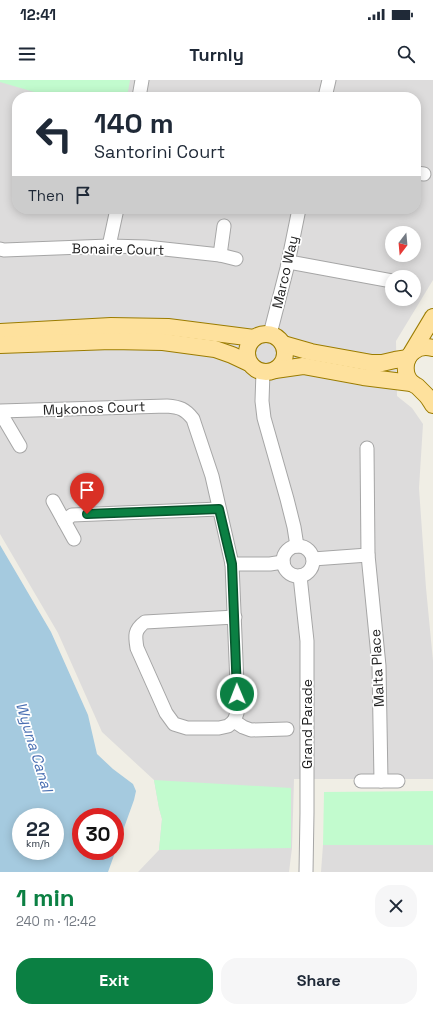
<!DOCTYPE html>
<meta charset="utf-8">
<style>
body{margin:0;font-family:"Space Grotesk",sans-serif;background:#f6f6f7;color:#1f2937;height:100vh;display:flex;flex-direction:column;font-size:15px;white-space:nowrap}
*{box-sizing:border-box;margin:0}
p{font-size:13px;color:#747a83}
.icon{flex:none;width:22px;height:22px;fill:none;stroke:currentColor;stroke-width:2;stroke-linecap:round;stroke-linejoin:round}
.map{position:relative;height:792px;overflow:hidden}
.drawer{display:flex;flex-direction:column;background:#fff;flex:1}
.drawer>*{flex:none}
.banner{position:absolute;left:12px;top:12px;width:409px;height:122px;border-radius:16px;box-shadow:0 2px 10px #0003;background:#fff;color:#1f2937;overflow:hidden}
.needle{width:26px;rotate:196deg}
.tools{position:absolute;left:385px;top:146px;display:grid;gap:8px}
.tools a{display:grid;place-items:center;width:36px;height:36px;border-radius:50%;background:#fff;box-shadow:0 2px 10px #0003;font-size:20px}
.speed{position:absolute;left:12px;top:728px;display:flex;gap:8px;font-size:20px;font-weight:700;text-align:center}
.speed>*{display:grid;place-content:center;width:52px;height:52px;border-radius:50%;background:#fff;box-shadow:0 2px 10px #0003;line-height:1}
.speed small{font-size:10px;font-weight:400}
.speed .limit{border:6px solid #d22;background:#fff;color:#111}
.pin{position:absolute;display:grid;place-items:center;width:34px;height:34px;color:#fff;margin:-41px -17px;border-radius:50% 50% 50% 0;rotate:-45deg;box-shadow:0 0 4px #0007}
.pin .icon{rotate:45deg}
.me{position:absolute;width:44px;margin:-22px;rotate:359deg;stroke-linejoin:round;filter:drop-shadow(0 0 3px #0008)}
.turn{display:flex;align-items:center;gap:14px;height:84px;padding:0 16px;font-size:18px}
.turn .icon{width:52px;height:52px;stroke-width:2.5}
.turn b{display:block;font-size:28px;line-height:34px}
.then{display:flex;align-items:center;height:38px;padding:0 16px;background:#0003;gap:8px;font-size:15px}
.round{display:grid;place-items:center;flex:none;width:42px;height:42px;border-radius:16px;background:#f6f6f7}
.headline{display:flex;align-items:center;justify-content:space-between;height:68px;padding:0 16px}
h1{font-size:24px;font-weight:700;line-height:30px;color:#0b8043}
.action{display:flex;gap:8px;margin-top:auto;padding:8px 16px}
.action a{flex:1;height:46px;border-radius:16px;background:#0b8043;color:#fff;font-size:16px;font-weight:700;line-height:46px;text-align:center}
.action a+a{background:#f6f6f7;color:#1f2937}
.status{display:flex;justify-content:space-between;align-items:center;height:28px;padding:0 20px;background:#fff;direction:ltr}
.status svg{height:11px;fill:currentColor}
header{display:flex;justify-content:space-between;align-items:center;height:52px;padding:0 16px;background:#fff;font-size:18px;font-weight:700}
.map>svg:first-child{display:block}
.residential{fill:#dddcdc;fill-rule:evenodd}
.park{fill:#c2fbce}
.water{fill:#a5cadf;fill-rule:evenodd}
.lines{fill:none;stroke-linecap:round;stroke-linejoin:round}
.minor-casing{stroke:#a6a6a6;stroke-width:15}
.major-casing{stroke:#9b7c00;stroke-width:18}
.minor{stroke:#fff;stroke-width:13}
.major{stroke:#fee19d;stroke-width:16}
.route-casing{stroke:#07532c;stroke-width:10}
.route{stroke:#0b8043;stroke-width:7}
.labels{text-anchor:middle;stroke-width:3.5;stroke-linejoin:round;paint-order:stroke}
.street-label{font-size:14px;fill:#1f1f1f;stroke:#fff}
.water-label{font-size:15px;font-style:italic;fill:#496fb2;stroke:#fff}
</style>
<div class="status"><b>12:41</b><svg viewBox="0 0 49 12"><path d="M0 12V9h3v3zM5 12V6h3v6zM10 12V3h3v9zM15 12V0h3v12zM26 1h20v11H26zM47 4h2v5h-2z"/></svg></div>
<header><svg class="icon" aria-label="menu" viewBox="0 0 24 24"><path d="M4 6h16M4 12h16M4 18h16"/></svg>Turnly<svg class="icon" aria-label="search" viewBox="0 0 24 24"><circle cx="10" cy="10" r="6"/><path d="M15 15l6 6"/></svg></header>
<div class="map">
<svg width="433" height="792" viewBox="0 0 433 792">
<rect width="100%" height="100%" fill="#f0eee5"/>
<!-- residential -->
<g class="residential">
<path d="M0 0H433V200L396 261 397 316 412 328 423 344 419 408 426 508 433 581V699H294L292 768 289 792H138L159 770 162 739 159 728 154 700 102 652 58 553 0 454ZM17 17H416V129H17ZM392 153H414V175H392ZM392 197H414V219H392Z"/>
<path d="M323 765H433V792H321Z"/>
</g>
<!-- park -->
<g class="park">
<path d="M0 0H130L127 17H48V16L0 2Z"/>
<path d="M154 700 291 708V768L159 770 162 739 159 728Z"/>
<path d="M433 711V765H323L324 712Z"/>
</g>
<!-- water -->
<path class="water" d="M0 465 51 552 88 635 97 674 113 689 133 704 136 711 134 720 108 792H0ZM21 737H55V771H21ZM81 737H115V771H81Z"/>
<g class="lines">
<defs>
<g id="minor">
<path d="M139 17 142 0"/>
<path d="M325 17 329 0"/>
<path d="M416 93 424 94"/>
<path d="M109 166 117 129"/>
<path d="M0 169 4 170 109 166 146 167 220 175 236 179"/>
<path d="M220 175 224 146"/>
<path d="M289 182 392 201"/>
<path d="M270 254 287 188 299 129"/>
<path d="M263 292 262 321 264 338 287 419 294 447 297 466"/>
<path d="M0 331 167 326C180 327 185 329 193 339L212 396 232 484"/>
<path d="M0 332 20 366"/>
<path d="M367 368 368 475 379 586 381 701"/>
<path d="M53 421 74 459"/>
<path d="M64 441 72 435 219 429"/>
<circle cx="298" cy="481" r="15"/>
<path d="M313 479 368 475"/>
<path d="M300 496 307 561V733L306 792"/>
<path d="M234 641 228 646 219 648H187L174 644 166 633 137 568C135 556 134 550 145 542L235 537"/>
<path d="M234 641 237 633V604L232 484H270L283 482"/>
<path d="M234 641 243 647 251 650 287 649"/>
<path d="M361 701H398"/>
</g>
<g id="major">
<path d="M0 252 111 246 168 247 254 258"/>
<circle cx="266" cy="273" r="19"/>
<path d="M283 264 311 272 372 283H382L395 280 408 278"/>
<path d="M0 265 111 261 163 262 215 269 232 275 249 283"/>
<path d="M433 268C426 266 418 267 413 272 404 279 403 295 412 303 412 303 416 306 417 306 420 309 423 312 426 315 429 318 431 322 433 325"/>
<path d="M412 272 433 237"/>
<path d="M275 290 303 286 363 297 411 303"/>
</g>
</defs>
<!-- minor casing -->
<use href="#minor" class="minor-casing"/>
<!-- major casing -->
<use href="#major" class="major-casing"/>
<!-- minor -->
<use href="#minor" class="minor"/>
<!-- major -->
<use href="#major" class="major"/>
</g>
<g class="lines">
<defs>
<path id="route" d="M87 434 219 429 232 484 237 614"/>
</defs>
<!-- route casing -->
<use href="#route" class="route-casing"/>
<!-- route -->
<use href="#route" class="route"/>
</g>
<g class="labels">
<!-- street labels -->
<g class="street-label">
<text transform="translate(118 169) rotate(1)" y="5">Bonaire Court</text>
<text transform="translate(285 192) rotate(-77)" y="5">Marco Way</text>
<text transform="translate(94 328) rotate(-2)" y="5">Mykonos Court</text>
<text transform="translate(377 588) rotate(-93)" y="5">Malta Place</text>
<text transform="translate(307 644) rotate(-90)" y="5">Grand Parade</text>
</g>
<!-- water labels -->
<g class="water-label">
<text transform="translate(34 667) rotate(73)" y="5">Wyuna Canal</text>
</g>
</g>
</svg>
<div class="tools">
<a><svg class="needle" viewBox="-14 -14 28 28"><path d="M0-13l5 13h-10z" fill="#e53935"/><path d="M0 13l5-13h-10z" fill="#747a83"/></svg></a>
<a><svg class="icon" aria-label="search" viewBox="0 0 24 24"><circle cx="10" cy="10" r="6"/><path d="M15 15l6 6"/></svg></a>
</div>
<div class="speed"><div>22<small>km/h</small></div><div class="limit">30</div></div>
<div class="pin" style="left:87px;top:434px;background:#d93025"><svg class="icon" aria-label="arrive" viewBox="0 0 24 24"><path d="M6 21V4h12l-3 4 3 4H6"/></svg></div>
<svg class="me" style="left:237px;top:614px" viewBox="-20 -20 40 40"><circle r="17" fill="#0b8043" stroke="#fff" stroke-width="3"/><path d="M0-11L8 9 0 5-8 9z" fill="#fff"/></svg>
<div class="banner">
<div class="turn"><svg class="icon" aria-label="left" viewBox="0 0 24 24"><path d="M17 20v-9H6M10 6l-5 5 5 5"/></svg><div><b>140 m</b>Santorini Court</div></div>
<div class="then">Then<svg class="icon" aria-label="arrive" viewBox="0 0 24 24"><path d="M6 21V4h12l-3 4 3 4H6"/></svg></div>
</div>
</div>
<section class="drawer">
<div class="headline"><div><h1>1 min</h1><p>240 m · 12:42</p></div><a class="round"><svg class="icon" aria-label="close" viewBox="0 0 24 24"><path d="M6 6l12 12M18 6L6 18"/></svg></a></div>
<div class="action"><a>Exit</a><a>Share</a></div>
</section>
